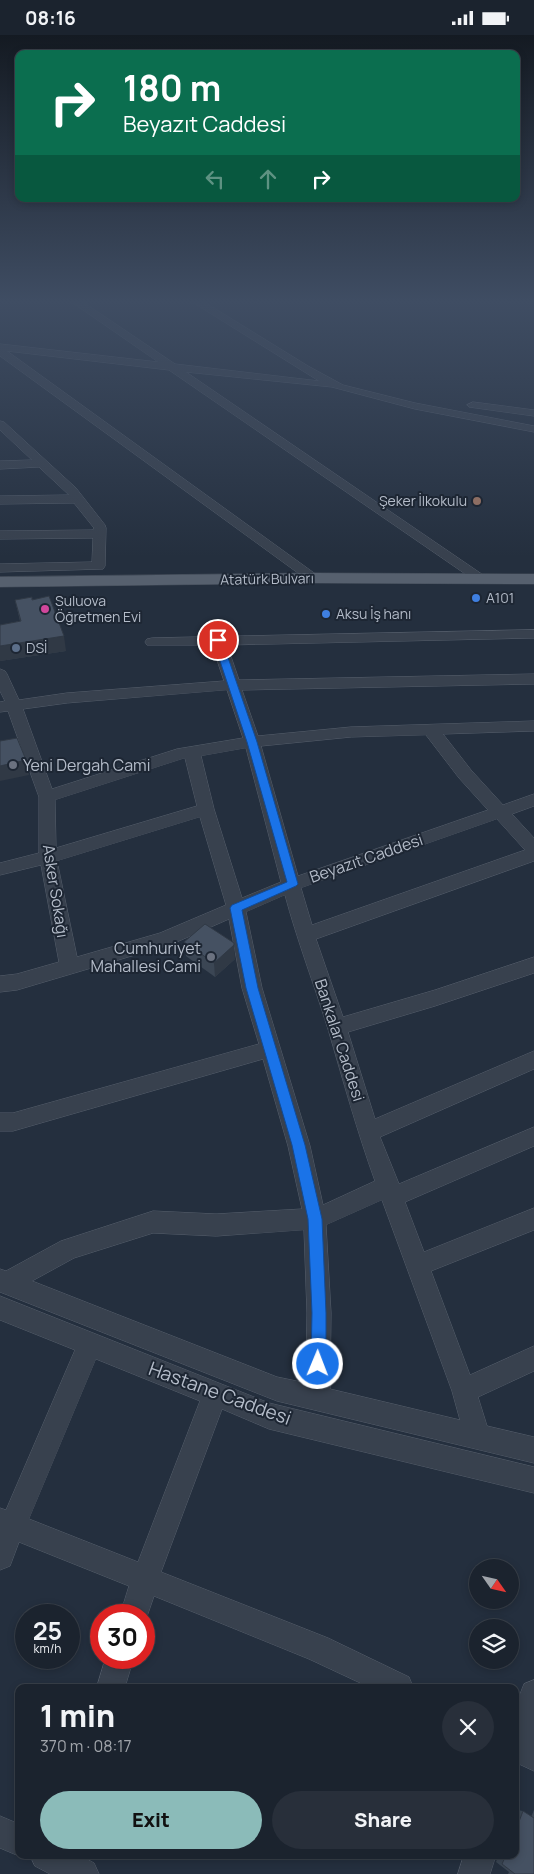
<!DOCTYPE html>
<meta charset="utf-8">
<style>
body{margin:0;font-family:Manrope,sans-serif;background:#282f3a;color:#f1f3f6;height:100vh;display:flex;flex-direction:column;font-size:19px;white-space:nowrap}
*{box-sizing:border-box;margin:0}
p{font-size:16px;color:#a0a4aa}
.icon{flex:none;width:28px;height:28px;fill:none;stroke:currentColor;stroke-width:2;stroke-linecap:round;stroke-linejoin:round}
.map{position:relative;flex:1;overflow:hidden}
.side{position:absolute;left:15px;top:1649px;width:504px;height:175px;display:flex;flex-direction:column;background:#1b232e;border-radius:10px;box-shadow:0 2px 8px #0003,0 0 0 1px #39404a}
.side>*{flex:none}
.guide{position:absolute;left:15px;top:15px;width:505px;height:152px;border-radius:10px;box-shadow:0 2px 8px #0003,0 0 0 1px #39404a;background:#0b6e4f;color:#fff;overflow:hidden}
.needle{width:32px;rotate:124deg}
.controls{position:absolute;left:469px;top:1524px;display:grid;gap:10px}
.controls a{display:grid;place-items:center;width:50px;height:50px;border-radius:50%;background:#1b232e;box-shadow:0 2px 8px #0003,0 0 0 1px #39404a;font-size:25px}
.speed{position:absolute;left:15px;top:1569px;display:flex;gap:10px;font-size:25px;font-weight:700;text-align:center}
.speed>*{display:grid;place-content:center;width:65px;height:65px;border-radius:50%;background:#1b232e;box-shadow:0 2px 8px #0003,0 0 0 1px #39404a;line-height:1}
.speed small{font-size:12px;font-weight:400}
.speed .limit{border:8px solid #d22;background:#fff;color:#111}
.pin{position:absolute;display:grid;place-items:center;width:42px;height:42px;color:#fff;margin:-21px;border:2px solid #fff;border-radius:50%;box-shadow:0 1px 5px #0007}
.me{position:absolute;width:55px;margin:-28px;rotate:1deg;stroke-linejoin:round;filter:drop-shadow(0 0 4px #0008)}
.turn{display:flex;align-items:center;gap:18px;height:105px;padding:0 25px;font-size:22px}
.turn .icon{width:65px;height:65px;stroke-width:2.5}
.turn b{display:block;font-size:35px;line-height:42px}
.lanes{display:flex;align-items:center;height:48px;padding:0 25px;background:#0003;justify-content:center;gap:25px;direction:ltr}
.lanes .off{opacity:.35}
.round{display:grid;place-items:center;flex:none;width:52px;height:52px;border-radius:26px;background:#282f3a}
.overview{display:flex;align-items:center;justify-content:space-between;height:85px;padding:0 25px}
h1{font-size:30px;font-weight:800;line-height:38px}
.button{display:flex;gap:10px;margin-top:auto;padding:10px 25px}
.button a{flex:1;height:58px;border-radius:30px;background:#8bbbb9;color:#111;font-size:20px;font-weight:800;line-height:58px;text-align:center}
.button a+a{background:#282f3a;color:#f1f3f6}
.status{display:flex;justify-content:space-between;align-items:center;height:35px;padding:0 25px;background:#1b232e;direction:ltr}
.status svg{height:14px;fill:currentColor}
.map>svg:first-child{display:block}
.lines{fill:none;stroke-linecap:round;stroke-linejoin:round}
.minor-casing{stroke:#565f6c;stroke-width:1}
.major-casing{stroke:#414a57;stroke-width:1}
.minor{fill:#38414e;fill-rule:evenodd}
.major{fill:#56606e;fill-rule:evenodd}
.wall{fill:#3b4654}
.shaded-wall{fill:#303945}
.building{fill:#455162;stroke:#303945}
.route{fill:#1a73e8;stroke:#114b97}
.education-dot{fill:#8d6e63;stroke:#1d2633;stroke-width:2}
.shop-dot{fill:#3f7fe0;stroke:#1d2633;stroke-width:2}
.hotel-dot{fill:#d1479c;stroke:#1d2633;stroke-width:2}
.service-dot{fill:#5c6f8a;stroke:#1d2633;stroke-width:2}
.worship-dot{fill:#6b7280;stroke:#1d2633;stroke-width:2}
.labels{text-anchor:middle;stroke-width:4;stroke-linejoin:round;paint-order:stroke}
.far-poi-label{font-size:14px;fill:#b4bcc9;stroke:#1d2633;text-anchor:start}
.far-street-label{font-size:14px;fill:#b4bcc9;stroke:#1d2633}
.poi-label{font-size:16px;fill:#b4bcc9;stroke:#1d2633;text-anchor:start}
.street-label{font-size:16px;fill:#b4bcc9;stroke:#1d2633}
.near-street-label{font-size:19px;fill:#b4bcc9;stroke:#1d2633}
</style>
<div class="status"><b>08:16</b><svg viewBox="0 0 49 12"><path d="M0 12V9h3v3zM5 12V6h3v6zM10 12V3h3v9zM15 12V0h3v12zM26 1h20v11H26zM47 4h2v5h-2z"/></svg></div>
<div class="map">
<svg width="534" height="1839" viewBox="0 0 534 1839">
<rect width="100%" height="100%" fill="#242f3e"/>
<g class="lines">
<defs>
<g id="minor">
<path d="M69 265H80L175 329 319 346 189 265H201L308 331 343 350 415 368 534 391V397L415 374 332 352 186 337 489 544 487 547H477L169 335 7 316 321 543 314 547 309 546 0 321V309L158 327Z"/>
<path d="M473 367 534 375V381L469 372 467 370Z"/>
<path d="M0 386 4 387 76 453 105 490 106 493 105 531 103 534 0 537V529L92 527 93 503 0 504V496L93 495 94 493 74 468 0 469V461L69 460 39 432 0 434V426L32 425 0 395Z"/>
<path d="M534 595V603L227 610 239 645 534 639V649L242 655 258 701 351 692 534 686V696L443 699 471 735 503 770 534 759V771L512 779 534 803V826L316 904 343 982 435 955 534 922V938L435 971 348 997 375 1084 534 1016V1034L380 1102 399 1149 534 1092V1111L405 1167 424 1217 534 1173V1195L431 1236 470 1340 534 1311V1336L478 1362 487 1391 534 1402V1428L277 1366 0 1257V1234L6 1236 61 1206 153 1176 216 1179 302 1174 288 1111 263 1024 13 1096H0V1078H13L259 1009 242 953 229 884 172 909 17 955 0 957V941L17 939 59 927 41 830 0 840V828L39 818V762L8 676 0 677V667L5 666 0 656V634L5 636 7 639 19 665 67 658 224 646 212 610H147L145 607 147 604 152 603ZM227 655 243 703 177 714 52 754 23 674 67 668ZM426 700 459 743 488 775 298 841 261 711 351 702ZM246 713 281 847 242 863 214 774 201 721ZM185 723 197 771 56 813 55 765ZM200 782 226 870 160 898 77 922 57 826ZM497 784 525 815 312 890 301 853ZM285 860C297 905 314 949 328 994 343 1045 357 1096 375 1146L323 1170 310 1111 262 953 246 877ZM382 1165 452 1356 460 1385 330 1354 331 1278 326 1190ZM304 1195 307 1278 306 1348 277 1342 32 1246 74 1223 153 1198 216 1201Z"/>
<path d="M0 1261 269 1368 534 1432V1458L269 1394 222 1374 161 1537 328 1603 409 1642 413 1652H369L309 1624 154 1561 144 1590V1580H120L129 1551 19 1507 10 1531 0 1535V1473L6 1475 75 1315 0 1285ZM96 1324 200 1366 138 1527 29 1484Z"/>
<path d="M106 1622H134L125 1652H97Z"/>
<path d="M534 1645V1736L519 1729 515 1731V1672L524 1649Z"/>
<path d="M0 1781 19 1789V1820H23L19 1821 0 1813Z"/>
<path d="M30 1820H79L94 1828 99 1839H50L35 1831Z"/>
<path d="M464 1820H496L490 1839H458Z"/>
</g>
<path id="major" d="M314 538 534 539V549L314 548 0 552V542Z"/>
</defs>
<!-- minor casing -->
<use href="#minor" class="minor-casing"/>
<!-- major casing -->
<use href="#major" class="major-casing"/>
<!-- minor -->
<use href="#minor" class="minor"/>
<!-- major -->
<use href="#major" class="major"/>
</g>
<!-- wall -->
<g class="wall">
<path d="M33 564 66 616 0 626V590L20 586 15 565Z"/>
<path d="M184 907 235 924 215 942 186 921Z"/>
<path d="M517 1775 523 1776 531 1782 534 1775V1839H508L509 1837 496 1827 499 1820H515V1779Z"/>
</g>
<!-- shaded-wall -->
<g class="shaded-wall">
<path d="M64 601 66 616 0 626V611Z"/>
<path d="M26 725 29 740 0 746V731Z"/>
<path d="M234 910 235 924 215 942 214 928Z"/>
</g>
<!-- building -->
<g class="building">
<path d="M49 561 64 601 0 611V590L21 586 15 565 32 562V565Z"/>
<path d="M17 703 26 725 0 731V706Z"/>
<path d="M205 889 234 908V910L214 928 184 907Z"/>
<path d="M523 1776 534 1783V1839H515L502 1829 506 1820H515V1797Z"/>
</g>
<!-- sky -->
<linearGradient id="sky" x2="0" y2="1"><stop stop-color="#141a22"/><stop offset="0.51" stop-color="#3f4d63"/><stop offset="1" stop-color="#3f4d63" stop-opacity="0"/></linearGradient>
<rect width="534" height="522" fill="url(#sky)"/>
<!-- route -->
<path class="route" d="M215 603H221L222 605 257 707 298 849 296 851 242 875 258 953 305 1110 322 1184 326 1278V1329L324 1334 318 1337 313 1334 311 1329 312 1278 308 1184 292 1110 246 953 230 873 232 870 287 847 247 707 213 605Z"/>
<!-- markers -->
<circle class="education-dot" cx="477" cy="466" r="5"/>
<g class="shop-dot">
<circle cx="476" cy="563" r="5"/>
<circle cx="326" cy="579" r="5"/>
</g>
<circle class="hotel-dot" cx="45" cy="574" r="5"/>
<circle class="service-dot" cx="16" cy="613" r="5"/>
<g class="worship-dot">
<circle cx="13" cy="730" r="5"/>
<circle cx="211" cy="922" r="5"/>
</g>
<g class="labels">
<!-- far-poi labels -->
<g class="far-poi-label">
<text x="467" y="471" text-anchor="end">Şeker İlkokulu</text>
<text x="486" y="568">A101</text>
<text x="55" y="571">Suluova<tspan x="55" dy="16">Öğretmen Evi</tspan></text>
<text x="336" y="584">Aksu İş hanı</text>
<text x="26" y="618">DSİ</text>
</g>
<!-- far-street labels -->
<g class="far-street-label">
<text transform="translate(267 544) rotate(-1)" y="5">Atatürk Bulvarı</text>
</g>
<!-- poi labels -->
<g class="poi-label">
<text x="23" y="736">Yeni Dergah Cami</text>
<text x="201" y="919" text-anchor="end">Cumhuriyet<tspan x="201" dy="18">Mahallesi Cami</tspan></text>
</g>
<!-- street labels -->
<g class="street-label">
<text transform="translate(366 823) rotate(-19)" y="6">Beyazıt Caddesi</text>
<text transform="translate(56 856) rotate(81)" y="6">Asker Sokağı</text>
<text transform="translate(340 1005) rotate(72)" y="6">Bankalar Caddesi</text>
</g>
<!-- near-street labels -->
<g class="near-street-label">
<text transform="translate(220 1358) rotate(20)" y="7">Hastane Caddesi</text>
</g>
</g>
</svg>
<div class="controls">
<a><svg class="needle" viewBox="-14 -14 28 28"><path d="M0-13l5 13h-10z" fill="#e53935"/><path d="M0 13l5-13h-10z" fill="#a0a4aa"/></svg></a>
<a><svg class="icon" aria-label="layers" viewBox="0 0 24 24"><path d="M12 4l9 5-9 5-9-5zM3 14l9 5 9-5"/></svg></a>
</div>
<div class="speed"><div>25<small>km/h</small></div><div class="limit">30</div></div>
<div class="pin" style="left:218px;top:605px;background:#d93025"><svg class="icon" aria-label="arrive" viewBox="0 0 24 24"><path d="M6 21V4h12l-3 4 3 4H6"/></svg></div>
<svg class="me" style="left:318px;top:1329px" viewBox="-20 -20 40 40"><circle r="17" fill="#1a73e8" stroke="#fff" stroke-width="3"/><path d="M0-11L8 9 0 5-8 9z" fill="#fff"/></svg>
<div class="guide">
<div class="turn"><svg class="icon" aria-label="right" viewBox="0 0 24 24"><path d="M7 20v-9h11M14 6l5 5-5 5"/></svg><div><b>180 m</b>Beyazıt Caddesi</div></div>
<div class="lanes"><svg class="icon off" aria-label="left" viewBox="0 0 24 24"><path d="M17 20v-9H6M10 6l-5 5 5 5"/></svg><svg class="icon off" aria-label="ahead" viewBox="0 0 24 24"><path d="M12 20V5M6 11l6-6 6 6"/></svg><svg class="icon" aria-label="right" viewBox="0 0 24 24"><path d="M7 20v-9h11M14 6l5 5-5 5"/></svg></div>
</div>
<section class="side">
<div class="overview"><div><h1>1 min</h1><p>370 m · 08:17</p></div><a class="round"><svg class="icon" aria-label="close" viewBox="0 0 24 24"><path d="M6 6l12 12M18 6L6 18"/></svg></a></div>
<div class="button"><a>Exit</a><a>Share</a></div>
</section>
</div>
